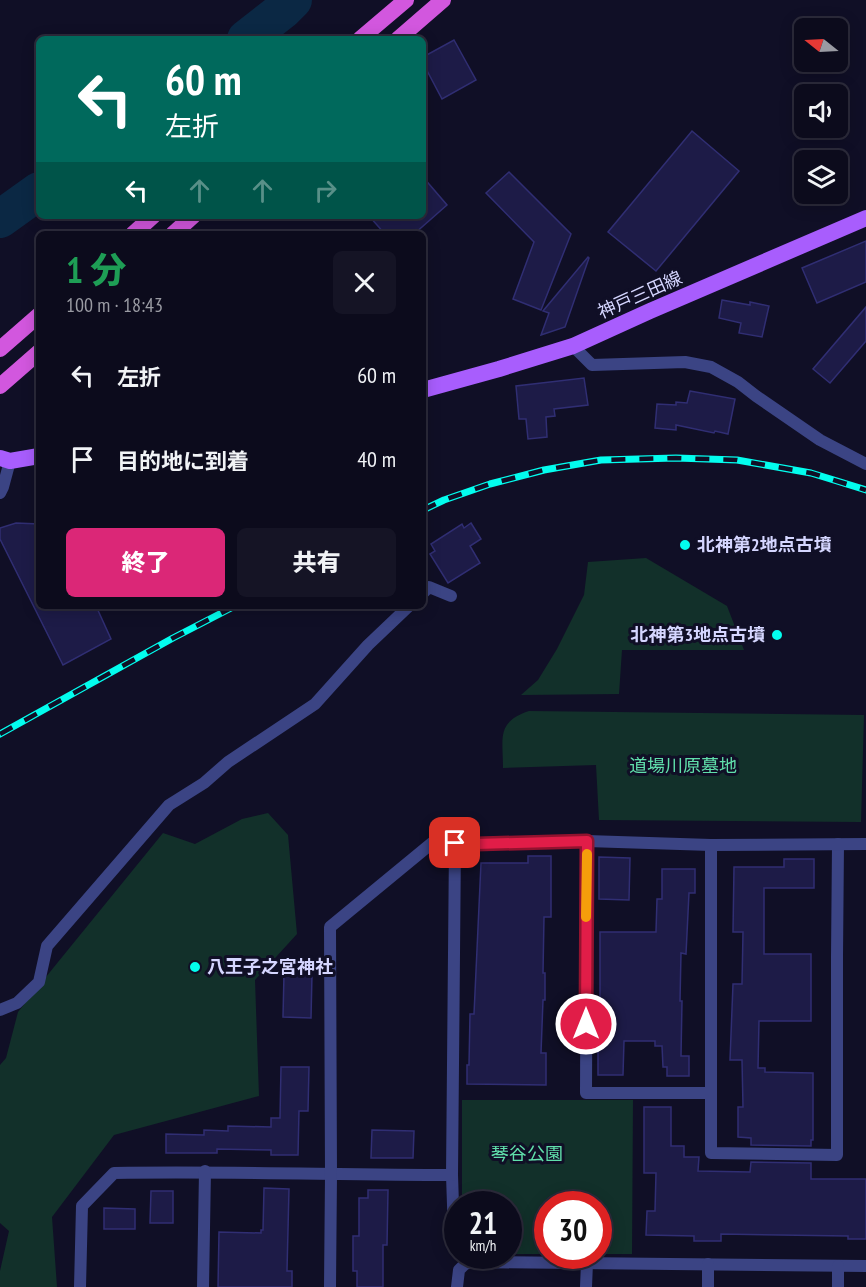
<!DOCTYPE html>
<html lang="ja">
<meta charset="utf-8">
<style>
body{margin:0;font-family:"PT Sans Narrow","Noto Sans JP",sans-serif;background:#151425;color:#f1f3f6;height:100vh;display:flex;flex-direction:column;font-size:22px;white-space:nowrap}
*{box-sizing:border-box;margin:0}
p{font-size:20px;color:#9a9ba3}
.icon{flex:none;width:33px;height:33px;fill:none;stroke:currentColor;stroke-width:2;stroke-linecap:round;stroke-linejoin:round}
.map{position:relative;flex:1;overflow:hidden}
.side{position:absolute;left:36px;top:231px;width:390px;height:378px;display:flex;flex-direction:column;background:#0c0b1c;border-radius:9px;box-shadow:0 3px 15px #0003,0 0 0 2px #2c2b3b}
.side>*{flex:none}
.top-card{position:absolute;left:36px;top:36px;width:390px;height:183px;border-radius:9px;box-shadow:0 3px 15px #0003,0 0 0 2px #2c2b3b;background:#00695c;color:#fff;overflow:hidden}
.needle{width:39px;rotate:288deg}
.fabs{position:absolute;left:794px;top:18px;display:grid;gap:12px}
.fabs a{display:grid;place-items:center;width:54px;height:54px;border-radius:9px;background:#0c0b1c;box-shadow:0 3px 15px #0003,0 0 0 2px #2c2b3b;font-size:30px}
.speed{position:absolute;left:444px;top:1191px;display:flex;gap:12px;font-size:30px;font-weight:700;text-align:center}
.speed>*{display:grid;place-content:center;width:78px;height:78px;border-radius:50%;background:#0c0b1c;box-shadow:0 3px 15px #0003,0 0 0 2px #2c2b3b;line-height:1}
.speed small{font-size:15px;font-weight:400}
.speed .limit{border:9px solid #d22;background:#fff;color:#111}
.pin{position:absolute;display:grid;place-items:center;width:51px;height:51px;color:#fff;margin:-26px;border-radius:12px;box-shadow:0 3px 9px #0006}
.me{position:absolute;width:66px;margin:-33px;rotate:0deg;stroke-linejoin:round;filter:drop-shadow(0 0 4px #0008)}
.turn{display:flex;align-items:center;gap:21px;height:126px;padding:0 30px;font-size:27px}
.turn .icon{width:78px;height:78px;stroke-width:2.5}
.turn b{display:block;font-size:42px;line-height:51px}
.lanes{display:flex;align-items:center;height:57px;padding:0 30px;background:#0003;justify-content:center;gap:30px;direction:ltr}
.lanes .off{opacity:.35}
.round{display:grid;place-items:center;flex:none;width:63px;height:63px;border-radius:9px;background:#151425}
.headline{display:flex;align-items:center;justify-content:space-between;height:102px;padding:0 30px}
h1{font-size:36px;font-weight:800;line-height:45px;color:#1e9e55}
.action{display:flex;gap:12px;margin-top:auto;padding:12px 30px}
.action a{flex:1;height:69px;border-radius:9px;background:#db2777;color:#fff;font-size:24px;font-weight:800;line-height:69px;text-align:center}
.action a+a{background:#151425;color:#f1f3f6}
ul{padding:0;list-style:none}
li{display:flex;align-items:center;gap:18px;height:84px;padding:0 30px}
li div{flex:1}
li b{display:block;font-size:22px}
li em{font-style:normal}
.map>svg:first-child{display:block}
.green{fill:#12302a}
.lines{fill:none;stroke-linecap:round;stroke-linejoin:round}
.river{stroke:#0b2844;stroke-width:38}
.building{fill:#1d1b47;stroke:#302e73;stroke-width:1.5}
.minor{stroke:#3b4484;stroke-width:12}
.primary{stroke:#a85dfd;stroke-width:16}
.trunk{stroke:#d257de;stroke-width:16}
.rail-casing{stroke:#03fdee;stroke-width:7}
.rail{stroke:#100f26;stroke-width:4.5;stroke-dasharray:14;stroke-linecap:butt}
.route-casing{stroke:#92132f;stroke-width:15}
.route{stroke:#e11d48;stroke-width:10}
.slow{stroke:#f59e0b;stroke-width:10}
.poi-dot{fill:#03fdee;stroke:#100f26;stroke-width:2}
.labels{text-anchor:middle;stroke-width:6;stroke-linejoin:round;paint-order:stroke}
.street-label{font-size:18px;fill:#d5d6ff;stroke:#100f26}
.poi-label{font-size:18px;font-weight:bold;fill:#d5d6ff;stroke:#100f26;text-anchor:start}
.park-label{font-size:18px;fill:#60dfab;stroke:#100f26}
</style>
<div class="map">
<svg width="866" height="1287" viewBox="0 0 866 1287">
<rect width="100%" height="100%" fill="#100f26"/>
<!-- green -->
<g class="green">
<path d="M646 558 727 606 744 650H622L619 694 521 695 538 680 557 649 584 595 588 562Z"/>
<path d="M529 711 864 715 861 822 599 820 596 765 503 768C503 738 496 722 529 711Z"/>
<path d="M268 813 288 835 297 934 255 980 259 1096 114 1135 52 1217 57 1287H0V1271L9 1231 0 1223V1065L6 1058 18 1012 54 967 163 833 195 844 242 819Z"/>
<path d="M462 1100H633L632 1254H599L598 1204H548L547 1254H509L508 1204H462Z"/>
</g>
<g class="lines">
<!-- river -->
<g class="river">
<path d="M246 39 283 10 293 0"/>
<path d="M0 219 39 191"/>
</g>
</g>
<!-- building -->
<g class="building">
<path d="M454 40 476 80 442 99 423 63V57Z"/>
<path d="M692 131 739 171 656 271 608 232Z"/>
<path d="M509 172 571 234 541 310 513 299 534 242 486 193Z"/>
<path d="M423 177 447 205 414 234H385L369 216H423Z"/>
<path d="M866 241V282L817 303 802 268Z"/>
<path d="M588 257 589 258 565 327 541 335 549 313 543 311Z"/>
<path d="M722 300 750 305V302L769 306 762 337 739 333 741 323 719 318Z"/>
<path d="M866 307V341L830 383 813 369Z"/>
<path d="M584 378 588 405 554 409 555 416 546 417 547 437 528 439 526 419H519L516 386Z"/>
<path d="M690 391 735 399 728 434 715 431 714 433 676 425V430L655 428 657 404 676 405V402L687 403Z"/>
<path d="M16 523 39 524V606H96L111 639 63 665 0 539V528Z"/>
<path d="M471 523 481 539 470 546 480 563 448 583 430 554 435 551 431 544 462 524 464 528Z"/>
<path d="M528 856H551V917H544L543 973H545V1000H543L541 1053H546V1085L467 1084V1065H469L470 1014H474L481 863H528Z"/>
<path d="M599 857 630 858 629 900 599 899Z"/>
<path d="M784 859H814V888H764V954H811V1021H759L758 1068H765V1072L813 1073V1140H811V1146L751 1145V1138L738 1137V1107H743L742 1060H730L733 984H742L743 932H733L734 867H784Z"/>
<path d="M662 869H695V893H689L686 954 681 953 680 1001H682L681 1056H689V1076H667V1067H663L662 1046H655V1041H624L623 1075H598V1046H604L605 1000H600V932H656L657 899H662Z"/>
<path d="M284 974H312L311 1018 283 1017Z"/>
<path d="M281 1067H309L308 1111H299L298 1155H271V1150L217 1149V1153H166V1134L204 1135V1130L228 1131V1126L271 1127V1118H280Z"/>
<path d="M644 1107H671V1146H684V1157H699L698 1171 750 1172 751 1162 811 1163V1179H866V1239H848V1236L721 1234V1241H694V1236L646 1235 647 1211H655L656 1173H644Z"/>
<path d="M372 1130 414 1131 413 1158H371Z"/>
<path d="M264 1188 289 1189 287 1271H292V1287H218L219 1232 261 1233V1230H263Z"/>
<path d="M368 1190H388L387 1245H383V1287H357V1271H353V1236H359V1198H368Z"/>
<path d="M151 1191H173V1223H150Z"/>
<path d="M104 1208 135 1209V1229H104Z"/>
</g>
<g class="lines">
<!-- minor -->
<g class="minor">
<path d="M573 346 592 365 685 362 711 367 738 382 756 396 820 440 866 464"/>
<path d="M0 493 3 487 10 461"/>
<path d="M423 593 429 587 451 596"/>
<path d="M587 841 586 1093H710"/>
<path d="M455 843 452 1175 454 1235 458 1252"/>
<path d="M711 845V1153L837 1155V956L838 844"/>
<path d="M0 1010 17 1003 39 982 47 946 169 805 204 783 228 762 315 704 368 645 409 606"/>
<path d="M80 1287 82 1206 114 1173C227 1171 340 1175 452 1175"/>
<path d="M203 1287 205 1171"/>
<path d="M330 1287 331 1175 330 927 432 843H455L476 844 587 841 711 845 866 844"/>
<path d="M457 1287 459 1270 465 1264 471 1262 866 1266"/>
<path d="M586 1287 587 1263"/>
<path d="M708 1287V1264"/>
<path d="M838 1287V1266"/>
</g>
<!-- primary -->
<g class="primary">
<path d="M423 390 499 369 573 346 650 311 866 218"/>
<path d="M0 458 10 461 39 456"/>
</g>
<!-- trunk -->
<g class="trunk">
<path d="M360 39 406 0"/>
<path d="M398 39 443 0"/>
<path d="M133 234 153 216"/>
<path d="M173 234 193 216"/>
<path d="M0 349 39 315"/>
<path d="M0 386 39 352"/>
</g>
<defs>
<g id="rail">
<path d="M423 510 444 500 490 484 544 470 601 460 676 458 737 460 811 473 866 490"/>
<path d="M0 734 173 638 235 606"/>
</g>
</defs>
<!-- rail casing -->
<use href="#rail" class="rail-casing"/>
<!-- rail -->
<use href="#rail" class="rail"/>
</g>
<g class="lines">
<defs>
<path id="route" d="M455 843 476 844 587 841 586 1024"/>
</defs>
<!-- route casing -->
<use href="#route" class="route-casing"/>
<!-- route -->
<use href="#route" class="route"/>
<!-- slow -->
<path class="slow" d="M586 917 587 854"/>
</g>
<!-- markers -->
<g class="poi-dot">
<circle cx="685" cy="545" r="6"/>
<circle cx="777" cy="635" r="6"/>
<circle cx="195" cy="967" r="6"/>
</g>
<g class="labels">
<!-- street labels -->
<g class="street-label">
<text transform="translate(640 295) rotate(-24)" y="6">神戸三田線</text>
</g>
<!-- poi labels -->
<g class="poi-label">
<text x="697" y="551">北神第2地点古墳</text>
<text x="765" y="641" text-anchor="end">北神第3地点古墳</text>
<text x="207" y="973">八王子之宮神社</text>
</g>
<!-- park labels -->
<g class="park-label">
<text x="683" y="772">道場川原墓地</text>
<text x="527" y="1160">琴谷公園</text>
</g>
</g>
</svg>
<div class="fabs">
<a><svg class="needle" viewBox="-14 -14 28 28"><path d="M0-13l5 13h-10z" fill="#e53935"/><path d="M0 13l5-13h-10z" fill="#9a9ba3"/></svg></a>
<a><svg class="icon" aria-label="sound" viewBox="0 0 24 24"><path d="M4 9h4l5-4v14l-5-4H4zM17 9q2 3 0 6"/></svg></a>
<a><svg class="icon" aria-label="layers" viewBox="0 0 24 24"><path d="M12 4l9 5-9 5-9-5zM3 14l9 5 9-5"/></svg></a>
</div>
<div class="speed"><div>21<small>km/h</small></div><div class="limit">30</div></div>
<div class="pin" style="left:455px;top:843px;background:#d93025"><svg class="icon" aria-label="arrive" viewBox="0 0 24 24"><path d="M6 21V4h12l-3 4 3 4H6"/></svg></div>
<svg class="me" style="left:586px;top:1024px" viewBox="-20 -20 40 40"><circle r="17" fill="#e11d48" stroke="#fff" stroke-width="3"/><path d="M0-11L8 9 0 5-8 9z" fill="#fff"/></svg>
<div class="top-card">
<div class="turn"><svg class="icon" aria-label="left" viewBox="0 0 24 24"><path d="M17 20v-9H6M10 6l-5 5 5 5"/></svg><div><b>60 m</b>左折</div></div>
<div class="lanes"><svg class="icon" aria-label="left" viewBox="0 0 24 24"><path d="M17 20v-9H6M10 6l-5 5 5 5"/></svg><svg class="icon off" aria-label="ahead" viewBox="0 0 24 24"><path d="M12 20V5M6 11l6-6 6 6"/></svg><svg class="icon off" aria-label="ahead" viewBox="0 0 24 24"><path d="M12 20V5M6 11l6-6 6 6"/></svg><svg class="icon off" aria-label="right" viewBox="0 0 24 24"><path d="M7 20v-9h11M14 6l5 5-5 5"/></svg></div>
</div>
<section class="side">
<div class="headline"><div><h1>1 分</h1><p>100 m · 18:43</p></div><a class="round"><svg class="icon" aria-label="close" viewBox="0 0 24 24"><path d="M6 6l12 12M18 6L6 18"/></svg></a></div>
<ul>
<li><svg class="icon" aria-label="left" viewBox="0 0 24 24"><path d="M17 20v-9H6M10 6l-5 5 5 5"/></svg><div><b>左折</b></div><em>60 m</em></li>
<li><svg class="icon" aria-label="arrive" viewBox="0 0 24 24"><path d="M6 21V4h12l-3 4 3 4H6"/></svg><div><b>目的地に到着</b></div><em>40 m</em></li>
</ul>
<div class="action"><a>終了</a><a>共有</a></div>
</section>
</div>
